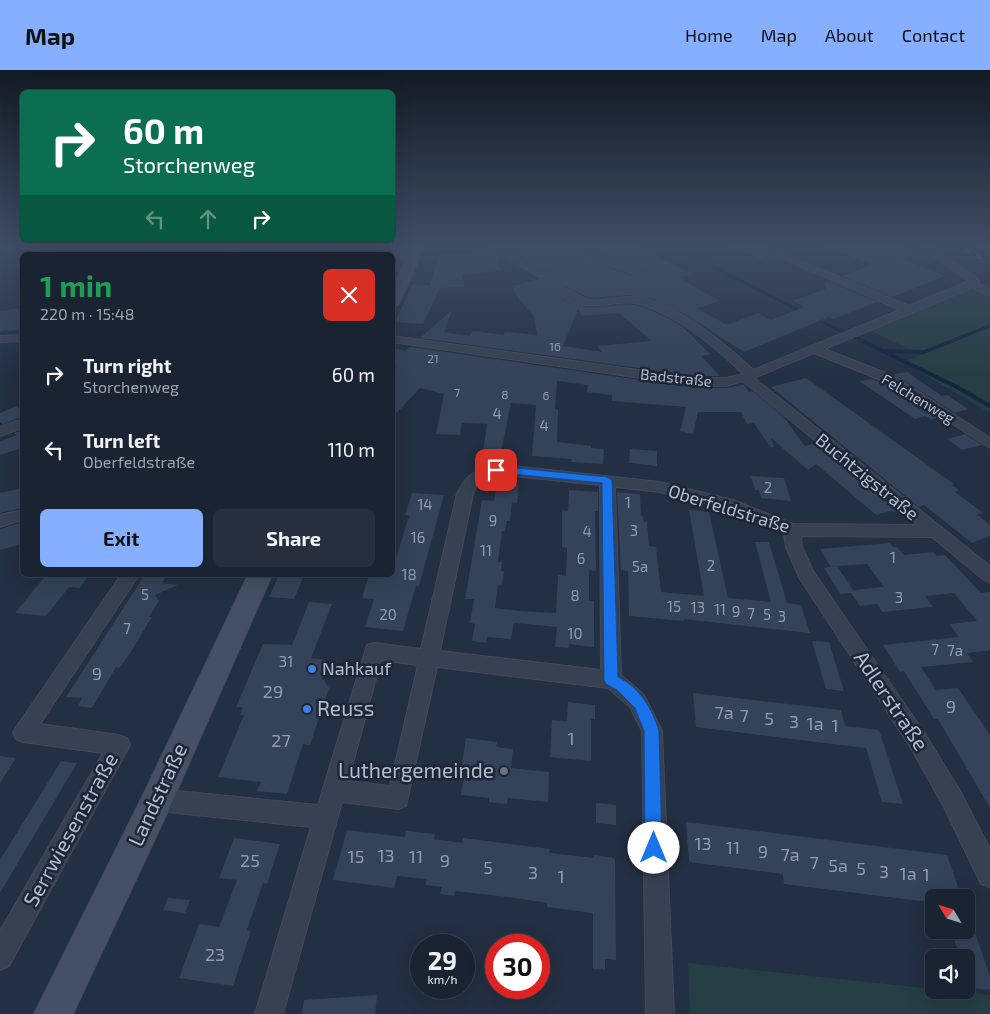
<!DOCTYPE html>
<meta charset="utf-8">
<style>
body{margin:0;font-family:"Exo 2",sans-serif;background:#272f3e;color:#f1f3f6;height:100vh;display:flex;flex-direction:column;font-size:19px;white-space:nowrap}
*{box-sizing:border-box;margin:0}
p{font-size:16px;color:#9fa4ac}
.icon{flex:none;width:28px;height:28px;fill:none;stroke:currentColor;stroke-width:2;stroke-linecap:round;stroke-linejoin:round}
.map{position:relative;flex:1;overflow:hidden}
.sheet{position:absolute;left:20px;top:182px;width:375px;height:325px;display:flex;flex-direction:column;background:#1a2332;border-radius:8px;box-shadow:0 5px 20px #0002,0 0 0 1px #38404d}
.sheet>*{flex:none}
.guide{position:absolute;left:20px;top:20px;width:375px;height:152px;border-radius:8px;box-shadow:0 5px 20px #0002,0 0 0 1px #38404d;background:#0b6e4f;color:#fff;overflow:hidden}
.needle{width:32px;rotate:308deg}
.buttons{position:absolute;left:925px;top:819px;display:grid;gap:10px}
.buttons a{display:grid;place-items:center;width:50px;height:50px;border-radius:8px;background:#1a2332;box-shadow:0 5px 20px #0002,0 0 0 1px #38404d;font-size:25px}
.speed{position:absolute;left:410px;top:864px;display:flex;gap:10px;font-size:25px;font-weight:700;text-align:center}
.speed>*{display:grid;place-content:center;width:65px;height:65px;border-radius:50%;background:#1a2332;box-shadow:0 5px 20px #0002,0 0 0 1px #38404d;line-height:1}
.speed small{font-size:12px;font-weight:400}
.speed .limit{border:8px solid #d22;background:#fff;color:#111}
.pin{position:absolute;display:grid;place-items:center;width:42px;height:42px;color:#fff;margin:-21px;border-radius:10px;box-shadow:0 2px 8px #0006}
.me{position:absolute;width:55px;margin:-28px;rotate:0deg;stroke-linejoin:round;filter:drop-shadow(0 0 4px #0008)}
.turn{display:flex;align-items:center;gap:18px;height:105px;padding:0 20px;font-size:22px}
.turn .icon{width:65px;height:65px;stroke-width:2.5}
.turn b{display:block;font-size:35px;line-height:42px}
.lanes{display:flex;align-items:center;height:48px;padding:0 20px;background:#0003;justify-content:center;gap:25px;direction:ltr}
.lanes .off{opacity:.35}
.round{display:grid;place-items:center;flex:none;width:52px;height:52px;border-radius:8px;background:#272f3e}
.headline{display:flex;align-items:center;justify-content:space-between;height:85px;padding:0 20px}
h1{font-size:30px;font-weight:700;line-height:38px;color:#1e9e55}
.primary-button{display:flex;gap:10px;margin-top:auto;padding:10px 20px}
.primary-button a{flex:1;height:58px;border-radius:8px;background:#86b0ff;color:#111;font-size:20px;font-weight:700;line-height:58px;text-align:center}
.primary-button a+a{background:#272f3e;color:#f1f3f6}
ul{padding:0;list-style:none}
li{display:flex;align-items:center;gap:15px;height:75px;padding:0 20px}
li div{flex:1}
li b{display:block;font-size:19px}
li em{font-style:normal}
header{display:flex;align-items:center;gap:30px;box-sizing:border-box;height:70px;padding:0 25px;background:#86b0ff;color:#111}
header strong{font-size:24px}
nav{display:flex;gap:28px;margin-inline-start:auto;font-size:18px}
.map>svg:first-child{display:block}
.green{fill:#253e43}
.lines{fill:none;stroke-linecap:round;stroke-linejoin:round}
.stream-far1{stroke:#142542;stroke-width:3}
.stream{stroke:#142542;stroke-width:4}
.building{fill:#344359;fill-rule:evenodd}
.street-casing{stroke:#414a5b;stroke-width:2}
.secondary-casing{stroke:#414a5b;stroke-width:2}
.street{fill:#374152;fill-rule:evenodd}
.secondary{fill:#455065;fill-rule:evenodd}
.rail-casing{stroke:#596579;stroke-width:4}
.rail{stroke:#1c2637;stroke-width:2.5;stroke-dasharray:7;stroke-linecap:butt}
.route{fill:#1a73e8;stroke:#114b97}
.shop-dot{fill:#3f7fe0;stroke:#1c2637;stroke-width:2}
.worship-dot{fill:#6b7280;stroke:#1c2637;stroke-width:2}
.labels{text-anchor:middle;stroke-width:5;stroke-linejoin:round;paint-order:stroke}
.far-number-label{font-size:12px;fill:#929cae}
.far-street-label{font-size:15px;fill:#b4bccc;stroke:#1c2637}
.number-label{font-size:15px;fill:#929cae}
.street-label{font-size:18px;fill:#b4bccc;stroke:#1c2637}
.poi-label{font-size:18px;fill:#b4bccc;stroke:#1c2637;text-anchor:start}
.near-number-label{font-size:18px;fill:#929cae}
.near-street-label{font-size:21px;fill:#b4bccc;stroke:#1c2637}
.near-poi-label{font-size:21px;fill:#b4bccc;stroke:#1c2637;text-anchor:start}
</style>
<header>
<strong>Map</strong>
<nav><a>Home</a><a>Map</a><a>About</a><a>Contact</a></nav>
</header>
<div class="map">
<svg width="990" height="944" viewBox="0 0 990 944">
<rect width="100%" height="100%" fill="#232f42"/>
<!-- green -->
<g class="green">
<path d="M970 220 990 228V254L918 283 871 261Z"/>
<path d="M990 257V343L903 292Z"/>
<path d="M688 893 990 925V944H690Z"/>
</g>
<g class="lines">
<!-- stream-far1 -->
<g class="stream-far1">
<path d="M672 176 804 243"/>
<path d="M814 248 856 268"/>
<path d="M959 268 990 256"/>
</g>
<!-- stream -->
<g class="stream">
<path d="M854 267 957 317 990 336"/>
<path d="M886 281 924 282 962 267"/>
</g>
</g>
<!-- building -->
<g class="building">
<path d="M505 176H571L609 198 633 206 641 200 587 176H637L692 204 679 208 720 231 697 238 727 255 758 243 771 250 804 237 793 230 826 219 824 213 829 211 877 232 833 249 829 247 744 282 684 244 652 229 630 225 590 228 564 216 554 220 565 230 577 235 588 237 633 235 643 237 670 249 683 257 710 284 701 286 720 306H696L420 268 452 240 444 262 470 266 473 261 504 265 505 262 537 265 534 247 518 228 512 216 547 207 549 205ZM578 239 582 246 619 243 652 271 598 276 602 282 563 276Z"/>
<path d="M730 176H752L771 185 761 189Z"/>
<path d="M826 176H902L920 183 900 188 946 206 892 227 842 206 873 195Z"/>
<path d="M494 182 501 201 462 205 465 217 440 218 423 254 395 252 413 214 430 215 440 184Z"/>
<path d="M22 238V260L0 261V241Z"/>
<path d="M410 277 696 318H726L744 315 749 322 753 321 783 346 805 376 816 373 899 442 890 441 876 445 816 394 808 400 771 368 774 377 771 378 754 353 747 354 741 342H698L693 364 680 361 686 337 612 331V325L587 322 588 315 557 311 555 339 558 340 557 372 591 376V378L604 379 603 394 571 392 572 389 532 386 536 335 511 333 501 382 483 381 487 354 462 353 460 365 436 364 444 324 420 318 392 348V303L397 296H392V278L405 281Z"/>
<path d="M907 302 942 326 947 325 968 339 955 343 894 304Z"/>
<path d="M806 308 954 414 952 415 959 420 955 422 983 443 977 445 990 455V466L972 473 924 435 919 437 771 317Z"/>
<path d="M872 309 887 315 938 347 931 350 925 346 915 349 859 311Z"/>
<path d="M16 336 22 341V347L3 354 0 352V343Z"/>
<path d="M22 360V378L0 385V371L17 365 14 363Z"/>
<path d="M965 364 982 375 962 380 947 369Z"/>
<path d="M630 379 657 381V396L629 393Z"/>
<path d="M751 406 784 408 791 431 761 428 759 420H755Z"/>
<path d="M497 413 519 415 517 433 512 432 510 451H507L505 462 502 461 498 492H502L501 501H504L502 515 498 514 495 538 519 541 556 543 558 505 566 506 567 478 562 477V440L568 441 569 420 598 422V441H595L596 501 589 500V531H594V577L569 574 568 578 555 577 557 557 514 553 511 569 487 567 486 573 472 571 475 554 470 553 474 529H465L482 430 494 431Z"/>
<path d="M22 418V438L0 443V423Z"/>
<path d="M617 422 640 424 641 446H643L644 452H647L649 476 656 477 661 522 704 526 689 440 709 442 728 528 771 532 755 472H769L787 533 801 535 810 563 684 549V551L629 546 628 501 621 500Z"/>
<path d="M412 423 444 425 419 516H416L403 561 365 557 374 529 362 528 369 505H392V488H396L409 446 405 445Z"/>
<path d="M22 452V474L0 480V459Z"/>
<path d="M890 473 893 477H897L904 485 933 482 937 486 945 485 981 523 990 522V580L967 583 973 592 921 597 936 620 958 618 990 665V738L938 649H934L904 601 900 602 883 575 959 567 949 554 977 551 954 523 925 526 933 537 882 542 877 534 860 536 851 523 840 524 824 498 835 496 831 497 820 479ZM867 494 884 517 853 520 837 496Z"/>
<path d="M43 505H89L80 518 69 517 46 546 15 543 43 509Z"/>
<path d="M279 505H304L294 529 269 527Z"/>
<path d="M144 506 165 508 162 513 178 515 155 525 159 531 149 547H152L130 583 119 598 116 597 92 638 78 636 82 628 66 627Z"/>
<path d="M309 532 332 534 311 588 326 590 320 604 329 618 310 675 303 674 287 724 257 721 261 712 218 707 244 645H240L243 637H236L263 574 292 575Z"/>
<path d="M812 571 829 572 844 621 826 619Z"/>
<path d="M693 623 841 640 845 656 879 660 903 734 882 732 866 678 696 657Z"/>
<path d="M568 632 595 635V649H591V691L550 687 552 650 567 651Z"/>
<path d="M466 668 497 672 496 677 513 679 511 698 549 702 548 732 508 728 507 734 489 732V728L461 725 465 701 461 700Z"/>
<path d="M0 686 16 688 0 713Z"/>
<path d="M61 691 77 693 0 823V790Z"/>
<path d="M596 733 616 735V755L596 753Z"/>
<path d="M686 752 947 785 962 828H927L929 832 784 814 783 804 689 792Z"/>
<path d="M347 760 405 767 406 761 435 764 434 769 462 773 463 768 550 779 549 783 594 788V785L615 788 616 890 605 889V900L593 899V843L547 837V833L516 828 455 821 454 826 440 824 442 817 425 815 427 809 397 806 394 818 333 810Z"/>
<path d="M234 768 280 774 267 814 263 813 247 860 251 861 233 916 179 908 199 854 219 857 237 810 219 808Z"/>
<path d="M168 828 190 830 185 843 163 840Z"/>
<path d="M951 860H974L990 906V920L970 918 966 906V888H960Z"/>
<path d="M377 925 375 944H302L304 930Z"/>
</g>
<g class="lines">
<defs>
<g id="street">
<path d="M25 176H37L65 185H50Z"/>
<path d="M225 176H233L234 185H224Z"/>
<path d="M489 176H499L547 205 539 207Z"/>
<path d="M573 176H583L639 201 634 204 610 196Z"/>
<path d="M754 176H765L909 236 969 211 920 176H929L973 205 979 211 978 213 990 219V226L972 218 824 279 896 307 990 368V378L888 313 814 283 754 308 990 496V512L984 510 932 467 801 466 802 477 813 501 925 664 960 721 990 779V817L981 814 944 737 911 678 800 509 786 477 784 463 724 438 660 422 615 417 621 605 644 625 662 661 674 944H646L642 661 630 637 608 618 437 597 406 736 398 739 342 732 283 944H255L311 757 157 741 149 738 146 730 149 722 157 719 318 735 367 575 374 573 421 579 457 424C466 402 481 397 503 395L660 412 733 430 793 454 918 455 743 311 726 316H696L392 272V266L696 308H726L743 304C716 277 680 248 644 235 614 225 583 250 556 220 565 212 579 229 590 230 606 232 621 225 636 227 677 234 724 272 753 300L900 240ZM503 405 600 415 601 600 440 581 473 424C478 409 488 406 503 405ZM381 590 418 595 390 716 348 711Z"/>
<path d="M979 176H990V182Z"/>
<path d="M416 179 421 182 419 184 392 189V185H388Z"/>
<path d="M22 265V271L0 272V266Z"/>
<path d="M22 349V358L0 366V357Z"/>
<path d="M22 440V450L0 457V445Z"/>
<path d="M121 505H139L40 654 119 665 127 668 130 675 9 896 0 900V861L103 683 23 672 16 669 13 662Z"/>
</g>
<g id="secondary">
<path d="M413 176H425L399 234 392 238V218Z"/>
<path d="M248 505H272L168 741 73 944H34L146 719Z"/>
</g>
</defs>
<!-- street casing -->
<use href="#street" class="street-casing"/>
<!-- secondary casing -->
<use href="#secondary" class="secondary-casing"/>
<!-- street -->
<use href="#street" class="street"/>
<!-- secondary -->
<use href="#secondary" class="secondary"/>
<defs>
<path id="rail" d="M958 176 990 193"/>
</defs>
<!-- rail casing -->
<use href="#rail" class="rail-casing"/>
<!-- rail -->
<use href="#rail" class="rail"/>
</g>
<!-- sky -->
<linearGradient id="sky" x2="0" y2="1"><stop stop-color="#131a24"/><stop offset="0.57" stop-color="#3f4d65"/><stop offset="1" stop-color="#3f4d65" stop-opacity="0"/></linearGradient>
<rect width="990" height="308" fill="url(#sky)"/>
<!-- route -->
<path class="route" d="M496 396 607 407 612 410 618 607C640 618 652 638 659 661L662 778 659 783 654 786 648 783 645 778 644 661 635 638 617 620 606 614 604 610 602 413 493 402V397Z"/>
<!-- markers -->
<g class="shop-dot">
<circle cx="312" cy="599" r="5"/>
<circle cx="307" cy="639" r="5"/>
</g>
<circle class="worship-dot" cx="504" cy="701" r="5"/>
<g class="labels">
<!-- far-number labels -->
<g class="far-number-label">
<text x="555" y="281">16</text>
<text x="433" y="293">21</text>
<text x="457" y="327">7</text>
<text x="505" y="329">8</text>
<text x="546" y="330">6</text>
</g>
<!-- far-street labels -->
<g class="far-street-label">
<text transform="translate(676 308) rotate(6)" y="5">Badstraße</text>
<text transform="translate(918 329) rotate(31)" y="5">Felchenweg</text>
</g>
<!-- number labels -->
<g class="number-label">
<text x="497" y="349">4</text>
<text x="544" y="361">4</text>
<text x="768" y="423">2</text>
<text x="628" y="438">1</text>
<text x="425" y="440">14</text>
<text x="493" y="456">9</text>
<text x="634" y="466">3</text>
<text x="587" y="467">4</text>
<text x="418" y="473">16</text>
<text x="486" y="486">11</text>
<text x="893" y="493">1</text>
<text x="581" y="494">6</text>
<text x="711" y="501">2</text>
<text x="640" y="502">5a</text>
<text x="409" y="510">18</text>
<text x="145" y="530">5</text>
<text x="575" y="531">8</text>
<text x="899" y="533">3</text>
<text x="674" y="542">15</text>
<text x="698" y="543">13</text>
<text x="720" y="545">11</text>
<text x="736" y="547">9</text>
<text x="751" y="549">7</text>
<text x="388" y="550">20</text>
<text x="767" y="550">5</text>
<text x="782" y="552">3</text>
<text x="127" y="564">7</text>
<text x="575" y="569">10</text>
<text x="935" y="585">7</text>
<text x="955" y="586">7a</text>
<text x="286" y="597">31</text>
</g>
<!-- street labels -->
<g class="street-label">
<text transform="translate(867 407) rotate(39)" y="6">Buchtzigstraße</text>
<text transform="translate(729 439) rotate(17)" y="6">Oberfeldstraße</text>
</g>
<!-- poi labels -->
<g class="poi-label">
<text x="322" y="605">Nahkauf</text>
</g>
<!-- near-number labels -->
<g class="near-number-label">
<text x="97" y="610">9</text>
<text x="273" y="628">29</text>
<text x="951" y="643">9</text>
<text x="724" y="649">7a</text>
<text x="744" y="652">7</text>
<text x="769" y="655">5</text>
<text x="794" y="658">3</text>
<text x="815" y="660">1a</text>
<text x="835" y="662">1</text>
<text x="571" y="675">1</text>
<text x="281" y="677">27</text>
<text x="703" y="780">13</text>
<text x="733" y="784">11</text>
<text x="763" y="788">9</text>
<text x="790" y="791">7a</text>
<text x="386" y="792">13</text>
<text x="356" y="793">15</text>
<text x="416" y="793">11</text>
<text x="250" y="797">25</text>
<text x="445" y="797">9</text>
<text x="814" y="799">7</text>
<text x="838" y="802">5a</text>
<text x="488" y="804">5</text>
<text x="861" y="805">5</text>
<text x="884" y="808">3</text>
<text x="533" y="809">3</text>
<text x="908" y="810">1a</text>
<text x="926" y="811">1</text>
<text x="561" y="813">1</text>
<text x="215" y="891">23</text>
</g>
<!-- near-street labels -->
<g class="near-street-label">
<text transform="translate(891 631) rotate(56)" y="7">Adlerstraße</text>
<text transform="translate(158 725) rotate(-65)" y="7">Landstraße</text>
<text transform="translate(71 760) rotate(-61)" y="7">Serrwiesenstraße</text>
</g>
<!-- near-poi labels -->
<g class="near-poi-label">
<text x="317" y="646">Reuss</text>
<text x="494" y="708" text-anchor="end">Luthergemeinde</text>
</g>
</g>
</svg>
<div class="buttons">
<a><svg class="needle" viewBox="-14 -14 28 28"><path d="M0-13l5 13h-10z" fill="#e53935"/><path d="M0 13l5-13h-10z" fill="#9fa4ac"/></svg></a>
<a><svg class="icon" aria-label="sound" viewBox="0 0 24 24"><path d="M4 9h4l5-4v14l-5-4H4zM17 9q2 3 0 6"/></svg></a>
</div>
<div class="speed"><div>29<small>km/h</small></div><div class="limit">30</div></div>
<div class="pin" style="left:496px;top:400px;background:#d93025"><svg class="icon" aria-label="arrive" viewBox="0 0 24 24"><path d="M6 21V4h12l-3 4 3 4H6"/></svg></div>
<svg class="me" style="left:654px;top:778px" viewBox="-20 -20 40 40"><circle r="19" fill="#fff"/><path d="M0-13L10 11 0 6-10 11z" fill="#1a73e8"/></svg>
<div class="guide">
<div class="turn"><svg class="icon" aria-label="right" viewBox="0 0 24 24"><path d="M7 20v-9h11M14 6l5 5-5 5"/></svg><div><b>60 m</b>Storchenweg</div></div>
<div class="lanes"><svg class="icon off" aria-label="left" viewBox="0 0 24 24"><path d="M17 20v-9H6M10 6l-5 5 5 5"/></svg><svg class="icon off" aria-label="ahead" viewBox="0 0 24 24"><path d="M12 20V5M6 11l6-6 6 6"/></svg><svg class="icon" aria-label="right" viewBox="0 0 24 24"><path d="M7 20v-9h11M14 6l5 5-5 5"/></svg></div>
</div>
<section class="sheet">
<div class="headline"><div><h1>1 min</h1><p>220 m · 15:48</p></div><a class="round" style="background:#d93025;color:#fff"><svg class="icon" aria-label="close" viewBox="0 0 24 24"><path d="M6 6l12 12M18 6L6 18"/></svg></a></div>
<ul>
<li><svg class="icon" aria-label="right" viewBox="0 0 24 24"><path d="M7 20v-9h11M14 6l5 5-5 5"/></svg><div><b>Turn right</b><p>Storchenweg</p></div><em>60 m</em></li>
<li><svg class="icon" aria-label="left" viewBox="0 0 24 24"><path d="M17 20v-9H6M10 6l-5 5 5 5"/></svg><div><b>Turn left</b><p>Oberfeldstraße</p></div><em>110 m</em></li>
</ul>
<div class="primary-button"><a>Exit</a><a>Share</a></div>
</section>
</div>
